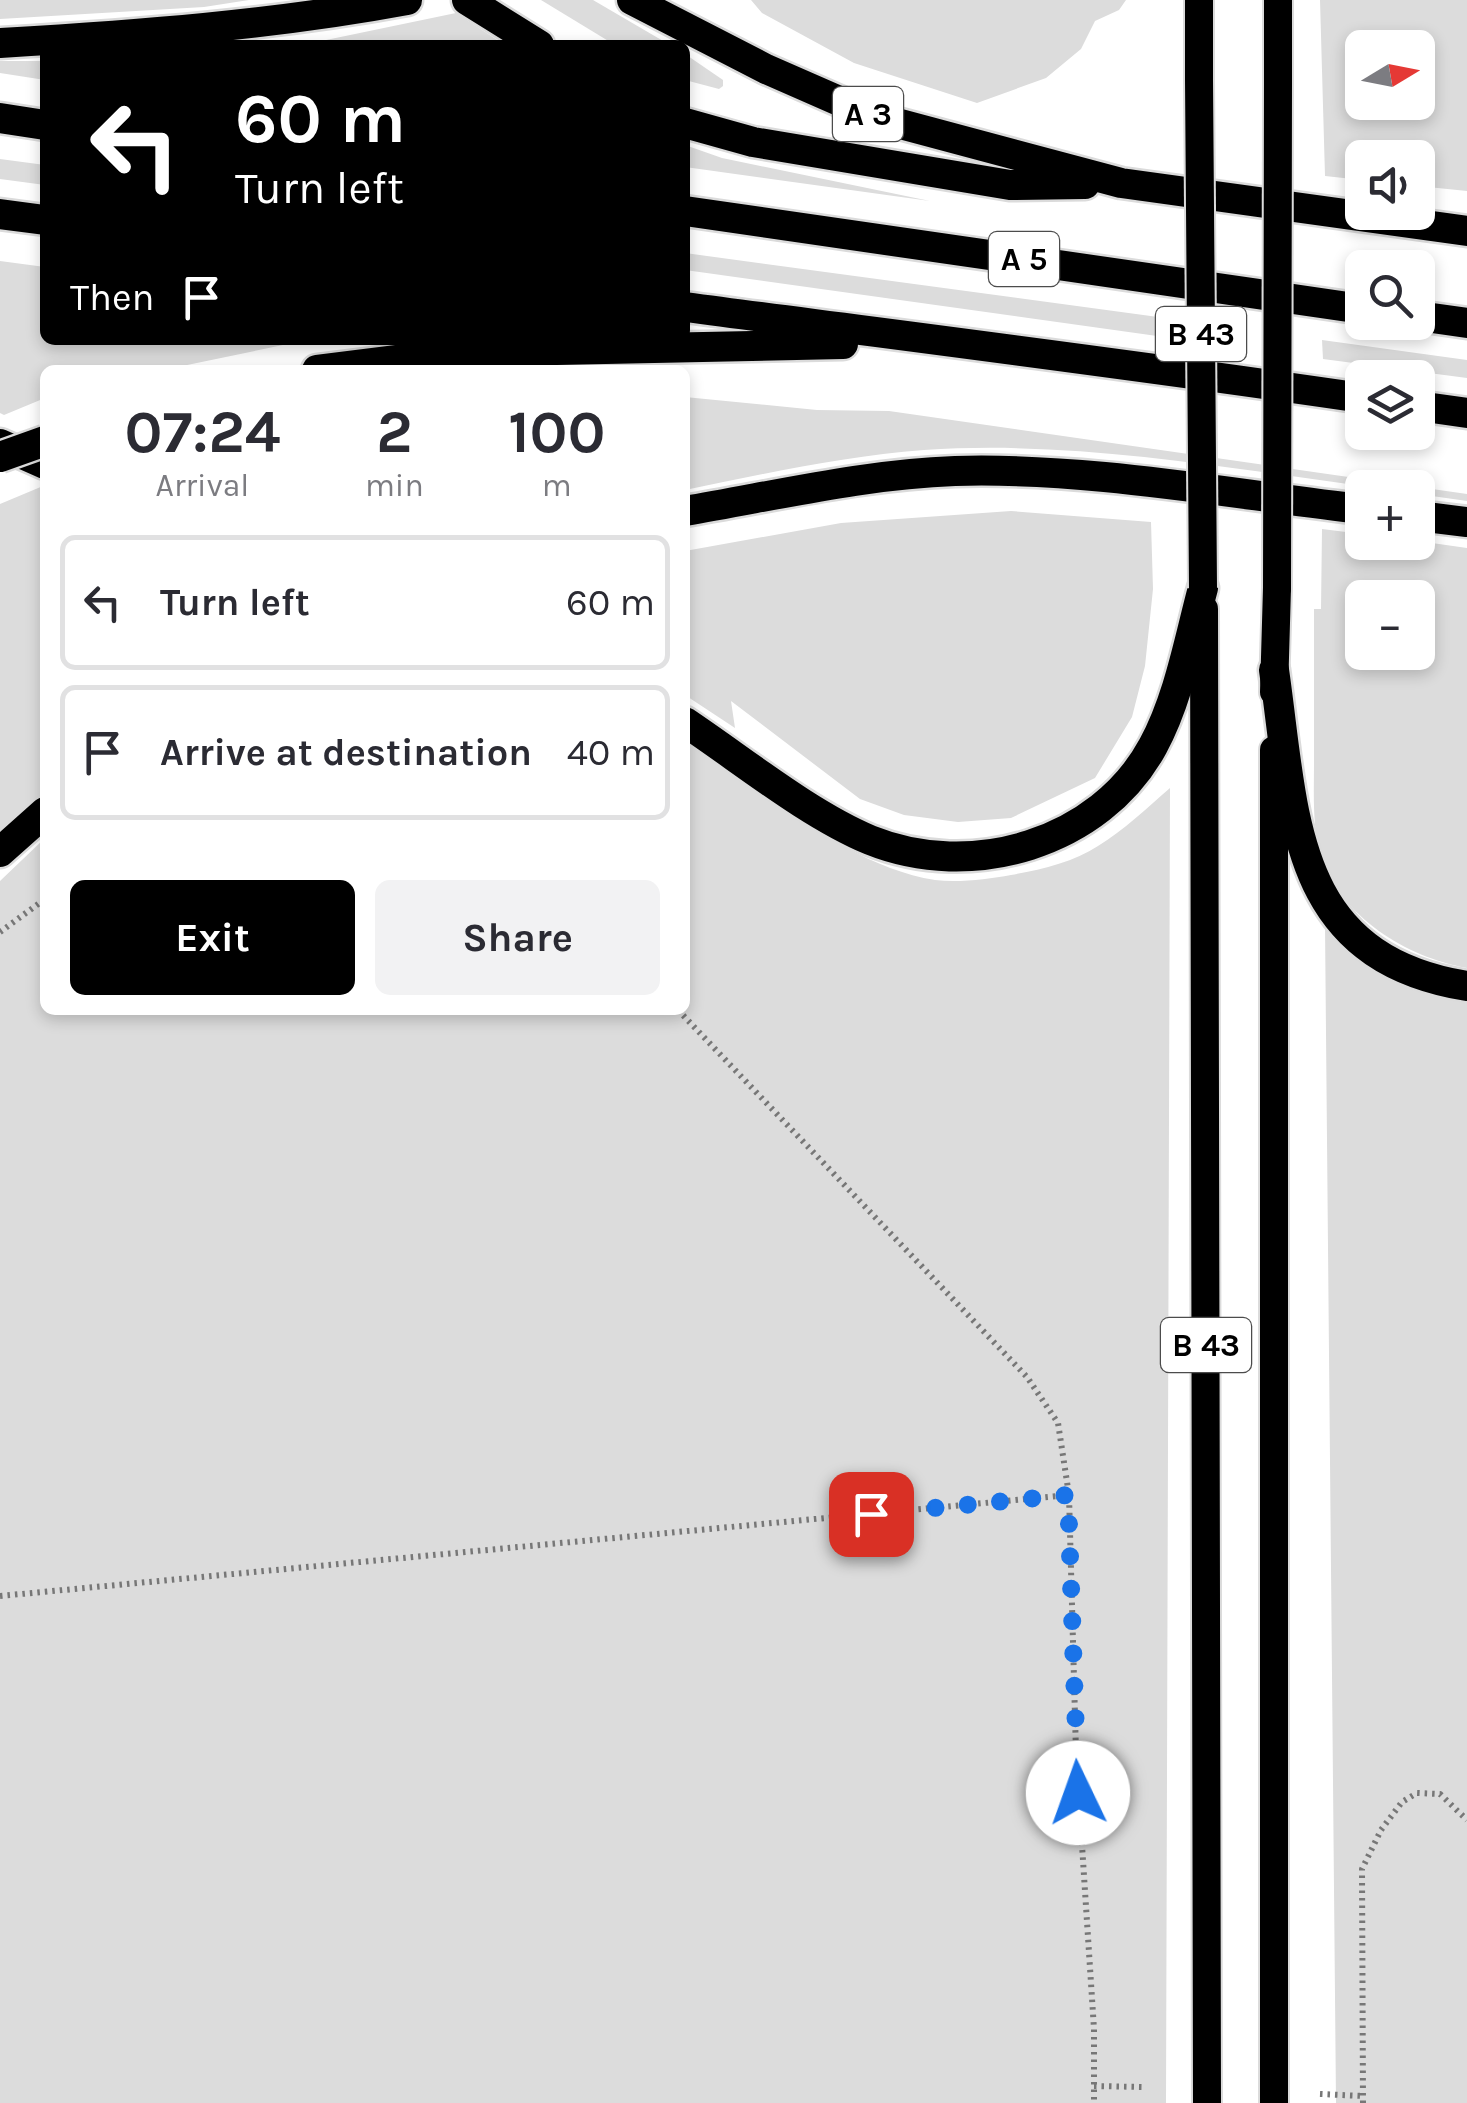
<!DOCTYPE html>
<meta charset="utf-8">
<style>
body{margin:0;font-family:Karla,sans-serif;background:#f2f2f3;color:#2b2b33;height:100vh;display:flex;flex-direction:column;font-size:38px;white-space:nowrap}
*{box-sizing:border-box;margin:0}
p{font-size:32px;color:#7c7c81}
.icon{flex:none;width:55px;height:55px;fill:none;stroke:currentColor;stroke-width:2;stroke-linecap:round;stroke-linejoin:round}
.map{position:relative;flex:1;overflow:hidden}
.sheet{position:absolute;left:40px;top:365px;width:650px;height:650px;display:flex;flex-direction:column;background:#fff;border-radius:15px;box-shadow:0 5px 15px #0003}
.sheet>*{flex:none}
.hud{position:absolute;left:40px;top:40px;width:650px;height:305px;border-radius:15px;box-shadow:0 5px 15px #0003;background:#000;color:#fff;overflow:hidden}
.needle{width:65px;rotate:80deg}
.buttons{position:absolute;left:1345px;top:30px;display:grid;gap:20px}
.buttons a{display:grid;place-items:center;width:90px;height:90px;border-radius:15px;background:#fff;box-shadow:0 5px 15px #0003;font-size:50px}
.pin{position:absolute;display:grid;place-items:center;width:85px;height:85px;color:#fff;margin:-42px;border-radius:20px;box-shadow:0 5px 15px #0006}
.me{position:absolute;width:110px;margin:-55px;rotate:357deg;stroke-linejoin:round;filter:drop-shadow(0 0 8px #0008)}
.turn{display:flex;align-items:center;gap:35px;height:210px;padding:0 30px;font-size:45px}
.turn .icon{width:130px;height:130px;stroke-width:2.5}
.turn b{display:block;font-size:70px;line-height:85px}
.then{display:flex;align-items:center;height:95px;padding:0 30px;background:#0003;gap:20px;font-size:38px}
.eta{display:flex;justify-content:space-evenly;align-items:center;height:170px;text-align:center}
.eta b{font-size:60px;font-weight:700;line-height:70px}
.button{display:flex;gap:20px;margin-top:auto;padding:20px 30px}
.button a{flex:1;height:115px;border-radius:15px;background:#000;color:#fff;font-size:40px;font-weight:700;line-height:115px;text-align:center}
.button a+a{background:#f2f2f3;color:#2b2b33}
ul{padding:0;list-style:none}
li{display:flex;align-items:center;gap:30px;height:135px;margin:0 20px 15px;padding:0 10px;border:5px solid #e1e1e2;border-radius:15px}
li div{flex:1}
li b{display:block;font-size:38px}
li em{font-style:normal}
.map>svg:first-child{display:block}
.green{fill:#dcdcdc;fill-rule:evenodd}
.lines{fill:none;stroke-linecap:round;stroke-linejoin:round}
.trunk-casing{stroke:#dbdbdb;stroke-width:32}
.motorway-casing{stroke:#dbdbdb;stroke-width:35}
.path{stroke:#777;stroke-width:6;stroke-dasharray:2.5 5;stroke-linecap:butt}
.trunk{stroke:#000;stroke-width:28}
.motorway{stroke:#000;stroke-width:30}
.trunk-bridge-casing{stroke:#dbdbdb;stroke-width:32;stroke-linecap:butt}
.motorway-bridge-casing{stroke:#dbdbdb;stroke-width:35;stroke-linecap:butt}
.trunk-bridge{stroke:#000;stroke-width:28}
.motorway-bridge{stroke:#000;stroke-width:30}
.route{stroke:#1a73e8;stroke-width:18;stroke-dasharray:0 32.4}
.labels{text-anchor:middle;stroke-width:8;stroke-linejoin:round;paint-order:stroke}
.shield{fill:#fff;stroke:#4c4c4c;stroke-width:2.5}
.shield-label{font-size:32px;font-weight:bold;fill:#000}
</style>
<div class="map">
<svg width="1467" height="2103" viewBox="0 0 1467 2103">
<rect width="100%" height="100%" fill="#fff"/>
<!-- green -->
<g class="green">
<path d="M0 0H249L204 7 0 19Z"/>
<path d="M541 0H593L670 45H615Z"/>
<path d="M751 0H1126L1119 10 1095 21 1081 49 1046 78 977 103 854 63 762 13Z"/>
<path d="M1320 0H1467V191L1418 186V158H1362V180L1325 176ZM1362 48H1418V102H1362Z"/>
<path d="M456 13 505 45H302Z"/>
<path d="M685 54 723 80V86L719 89 685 80Z"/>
<path d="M0 61H45V80L0 73Z"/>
<path d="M685 145 722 158 930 201 685 167Z"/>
<path d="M0 159 45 165V185L0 179Z"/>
<path d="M685 253 1158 317 1157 336 685 270Z"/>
<path d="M0 261 45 267V340H307L163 370H45V398L4 415 0 413Z"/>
<path d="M1322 340 1467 360V378L1323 359Z"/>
<path d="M685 397 817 410 889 411 1467 494V501L1418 494V488L1369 487C1222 467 1073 440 924 450 843 456 764 474 685 490Z"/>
<path d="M43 486 45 794 0 837V504Z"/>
<path d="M1011 511 1151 522 1153 589 1145 666 1132 717 1095 778 1011 818 958 822 904 815 860 799 731 701 735 728 685 695V551L841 523Z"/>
<path d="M1322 529 1362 534V542L1418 541 1467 548V968C1406 957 1341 917 1321 856 1312 827 1314 794 1314 764 1314 712 1314 661 1314 609H1321ZM1362 598H1418V652H1362Z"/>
<path d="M685 734C757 786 845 866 935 880 959 883 988 879 1011 875 1040 870 1074 862 1098 846 1124 830 1147 808 1170 788L1166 2103H0V881L45 838V1010H685Z"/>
<path d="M1325 926C1373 977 1401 984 1467 1002V2103H1336Z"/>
</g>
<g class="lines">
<defs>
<g id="trunk">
<path d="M1278 0V83"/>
<path d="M1199 80V0"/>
<path d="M1204 609 1207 2103"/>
<path d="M1274 692 1277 588"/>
<path d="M1274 2103V750"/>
</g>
<g id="motorway">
<path d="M467 0 539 45"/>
<path d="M632 0 766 69 878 118 1121 183 1467 231"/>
<path d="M0 43C136 35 273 25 407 0"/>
<path d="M0 118 45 125"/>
<path d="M685 123 753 142 1010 185 1085 184"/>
<path d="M685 211 1362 309"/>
<path d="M0 214 45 220"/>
<path d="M685 307C911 337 1137 365 1362 398"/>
<path d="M1418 316 1467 323"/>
<path d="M317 370 461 352 843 344"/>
<path d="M1418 406 1467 413"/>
<path d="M0 444 45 464"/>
<path d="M685 511C774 496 865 474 955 471 1088 467 1230 494 1362 509"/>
<path d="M1418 516 1467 522"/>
<path d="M1274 670C1295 815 1289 957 1467 986"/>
<path d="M685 722C742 760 808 814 870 840 971 881 1100 844 1153 746 1179 698 1189 640 1203 588"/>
<path d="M0 852 45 812"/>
</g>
</defs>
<!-- trunk casing -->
<use href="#trunk" class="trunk-casing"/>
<!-- motorway casing -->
<use href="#motorway" class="motorway-casing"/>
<!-- path -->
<g class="path">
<path d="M0 932 45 899"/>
<path d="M678 1010 1027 1377 1058 1423 1069 1495 1076 1753 1094 2029V2103"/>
<path d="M0 1596 1069 1495"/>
<path d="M1094 2086 1142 2087"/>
<path d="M1320 2094 1363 2096"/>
<path d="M1363 2103 1362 1869 1381 1830 1402 1802 1417 1793 1440 1794 1467 1820"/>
</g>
<!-- trunk -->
<use href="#trunk" class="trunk"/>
<!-- motorway -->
<use href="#motorway" class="motorway"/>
<defs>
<g id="trunk-bridge">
<path d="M1199 80 1203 588"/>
<path d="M1277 588 1278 83"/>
</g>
<path id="motorway-bridge" d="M0 457 45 441"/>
</defs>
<!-- trunk-bridge casing -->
<use href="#trunk-bridge" class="trunk-bridge-casing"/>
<!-- motorway-bridge casing -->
<use href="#motorway-bridge" class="motorway-bridge-casing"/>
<!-- trunk-bridge -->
<use href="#trunk-bridge" class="trunk-bridge"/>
<!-- motorway-bridge -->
<use href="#motorway-bridge" class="motorway-bridge"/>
</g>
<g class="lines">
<!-- route -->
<path class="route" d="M871 1514 1068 1495 1078 1793"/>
</g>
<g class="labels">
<!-- shield labels -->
<g class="shield">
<rect x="833" y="87" width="70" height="54" rx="8"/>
<rect x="989" y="232" width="70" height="54" rx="8"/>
<rect x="1156" y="307" width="90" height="54" rx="8"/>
<rect x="1161" y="1318" width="90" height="54" rx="8"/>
</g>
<g class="shield-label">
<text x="868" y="125">A 3</text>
<text x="1024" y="270">A 5</text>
<text x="1201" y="345">B 43</text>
<text x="1206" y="1356">B 43</text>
</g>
</g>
</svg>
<div class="buttons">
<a><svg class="needle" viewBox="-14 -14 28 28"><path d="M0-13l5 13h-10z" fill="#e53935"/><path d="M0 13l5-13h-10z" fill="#7c7c81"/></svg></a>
<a><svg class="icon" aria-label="sound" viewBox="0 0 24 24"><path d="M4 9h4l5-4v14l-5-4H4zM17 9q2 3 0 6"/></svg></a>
<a><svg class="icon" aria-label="search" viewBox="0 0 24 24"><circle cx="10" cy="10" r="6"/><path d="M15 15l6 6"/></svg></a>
<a><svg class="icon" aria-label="layers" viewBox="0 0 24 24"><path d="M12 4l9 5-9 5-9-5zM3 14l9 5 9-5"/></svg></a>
<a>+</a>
<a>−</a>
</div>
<div class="pin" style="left:871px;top:1514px;background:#d93025"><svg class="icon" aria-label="arrive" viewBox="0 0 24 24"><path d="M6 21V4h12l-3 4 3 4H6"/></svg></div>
<svg class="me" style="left:1078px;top:1793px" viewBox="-20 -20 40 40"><circle r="19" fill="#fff"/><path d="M0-13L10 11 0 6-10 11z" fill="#1a73e8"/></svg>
<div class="hud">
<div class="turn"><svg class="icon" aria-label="left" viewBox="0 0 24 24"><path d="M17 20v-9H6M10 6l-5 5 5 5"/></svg><div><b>60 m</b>Turn left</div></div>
<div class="then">Then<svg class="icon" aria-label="arrive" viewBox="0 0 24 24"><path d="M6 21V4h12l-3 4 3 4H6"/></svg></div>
</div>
<section class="sheet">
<div class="eta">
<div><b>07:24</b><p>Arrival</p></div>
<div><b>2</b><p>min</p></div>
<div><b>100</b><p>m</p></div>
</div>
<ul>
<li><svg class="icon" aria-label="left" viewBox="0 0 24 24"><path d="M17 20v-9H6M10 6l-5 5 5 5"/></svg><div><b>Turn left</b></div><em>60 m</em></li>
<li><svg class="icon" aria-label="arrive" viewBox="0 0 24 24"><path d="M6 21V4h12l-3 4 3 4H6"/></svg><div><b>Arrive at destination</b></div><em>40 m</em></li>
</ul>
<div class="button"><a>Exit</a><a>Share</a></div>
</section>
</div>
